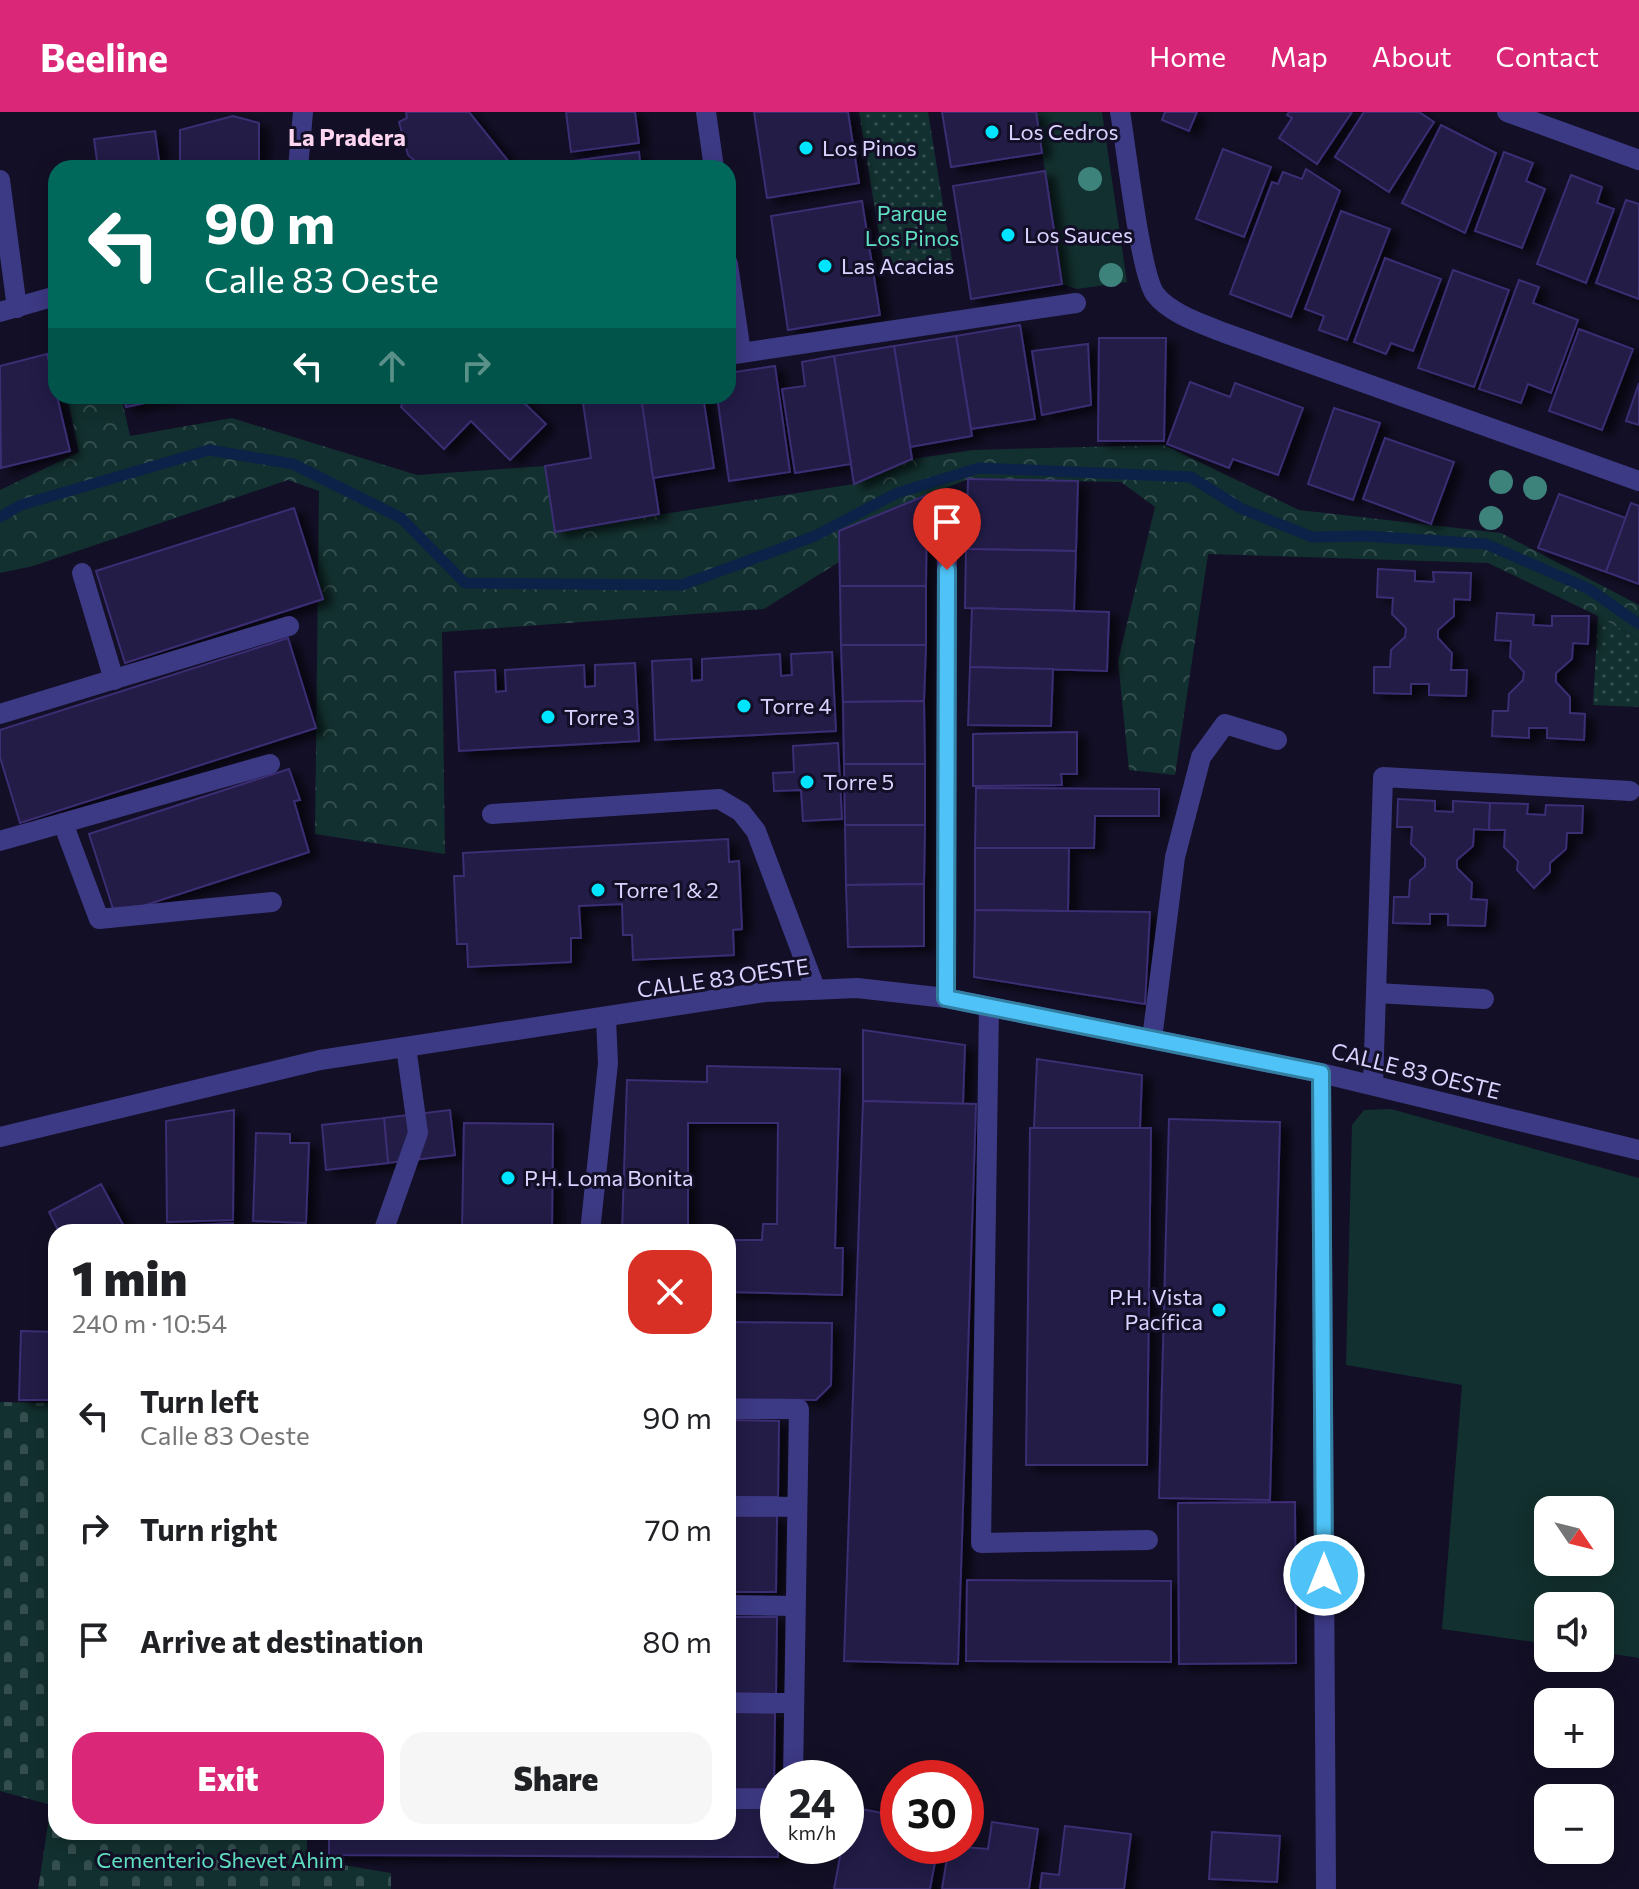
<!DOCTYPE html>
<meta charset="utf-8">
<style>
body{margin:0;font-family:Commissioner,sans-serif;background:#f6f6f6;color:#202124;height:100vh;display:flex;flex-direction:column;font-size:30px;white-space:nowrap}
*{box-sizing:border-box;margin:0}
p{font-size:26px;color:#757577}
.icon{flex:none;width:44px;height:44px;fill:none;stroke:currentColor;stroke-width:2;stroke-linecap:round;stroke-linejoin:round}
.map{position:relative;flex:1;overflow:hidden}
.drawer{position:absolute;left:48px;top:1112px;width:688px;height:616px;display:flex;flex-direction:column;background:#fff;border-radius:24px;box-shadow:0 4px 20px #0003}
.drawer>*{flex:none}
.guide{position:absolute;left:48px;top:48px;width:688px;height:244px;border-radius:24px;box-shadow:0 4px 20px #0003;background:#00695c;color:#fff;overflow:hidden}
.needle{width:52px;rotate:125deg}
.controls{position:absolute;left:1534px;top:1384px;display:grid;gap:16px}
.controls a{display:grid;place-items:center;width:80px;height:80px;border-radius:16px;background:#fff;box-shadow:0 4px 20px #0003;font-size:40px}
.speed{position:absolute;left:760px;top:1648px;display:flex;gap:16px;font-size:40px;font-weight:700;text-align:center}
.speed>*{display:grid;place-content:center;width:104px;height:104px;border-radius:50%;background:#fff;box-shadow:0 4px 20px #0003;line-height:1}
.speed small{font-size:20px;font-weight:400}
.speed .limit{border:12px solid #d22;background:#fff;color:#111}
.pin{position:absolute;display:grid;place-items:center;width:68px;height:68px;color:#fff;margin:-82px -34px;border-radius:50% 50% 50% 0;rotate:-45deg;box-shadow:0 0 8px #0007}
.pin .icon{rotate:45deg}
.me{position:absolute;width:88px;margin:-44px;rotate:0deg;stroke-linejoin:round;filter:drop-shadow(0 0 6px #0008)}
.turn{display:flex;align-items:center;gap:28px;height:168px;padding:0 24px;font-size:36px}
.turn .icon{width:104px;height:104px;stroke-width:2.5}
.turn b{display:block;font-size:56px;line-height:68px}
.lanes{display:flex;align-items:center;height:76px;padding:0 24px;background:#0003;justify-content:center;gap:40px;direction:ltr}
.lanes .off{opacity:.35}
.round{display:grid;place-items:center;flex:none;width:84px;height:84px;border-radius:24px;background:#f6f6f6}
.head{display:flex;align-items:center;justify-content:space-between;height:136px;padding:0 24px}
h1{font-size:48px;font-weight:800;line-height:60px}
.cta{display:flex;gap:16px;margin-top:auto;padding:16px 24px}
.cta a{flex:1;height:92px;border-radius:24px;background:#db2777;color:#fff;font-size:32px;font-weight:800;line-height:92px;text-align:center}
.cta a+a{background:#f6f6f6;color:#202124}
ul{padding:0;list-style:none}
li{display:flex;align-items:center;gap:24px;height:112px;padding:0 24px}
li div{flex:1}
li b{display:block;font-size:30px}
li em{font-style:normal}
header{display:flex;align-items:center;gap:48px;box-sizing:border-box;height:112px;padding:0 40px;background:#db2777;color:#fff}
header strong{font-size:38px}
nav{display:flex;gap:44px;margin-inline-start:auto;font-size:28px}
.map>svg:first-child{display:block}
.green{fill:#12302f;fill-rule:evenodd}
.forest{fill:url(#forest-crowns)}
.cemetery{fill:url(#cemetery-stones)}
.park{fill:url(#park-dots)}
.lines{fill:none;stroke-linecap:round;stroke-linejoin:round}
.stream{stroke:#0c2248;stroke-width:11}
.building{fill:#241b47;stroke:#3b2d73;stroke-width:2;filter:url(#shadow)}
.minor{stroke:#3d3a85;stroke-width:20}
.tree{fill:#3d827b}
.route-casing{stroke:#337fa1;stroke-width:20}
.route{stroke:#4fc3f7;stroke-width:14}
.poi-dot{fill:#00e5ff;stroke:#130f26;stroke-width:3}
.labels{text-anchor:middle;stroke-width:6;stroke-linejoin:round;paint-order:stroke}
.poi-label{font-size:22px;fill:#d9d4ff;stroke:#130f26;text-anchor:start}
.park-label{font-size:22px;fill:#5fe0c0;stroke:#130f26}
.street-label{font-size:22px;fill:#d9d4ff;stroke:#130f26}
.neighbourhood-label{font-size:24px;font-weight:bold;fill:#ffd6f0;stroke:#130f26}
</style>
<header>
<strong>Beeline</strong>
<nav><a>Home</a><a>Map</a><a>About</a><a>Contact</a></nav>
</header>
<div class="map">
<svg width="1639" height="1777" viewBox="0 0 1639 1777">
<defs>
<pattern id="forest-crowns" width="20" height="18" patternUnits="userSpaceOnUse" patternTransform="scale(2)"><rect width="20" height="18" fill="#12302f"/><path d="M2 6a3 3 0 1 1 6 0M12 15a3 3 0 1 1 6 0" fill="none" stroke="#344d4e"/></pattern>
<pattern id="cemetery-stones" width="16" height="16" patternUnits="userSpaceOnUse" patternTransform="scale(2)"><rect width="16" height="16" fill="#12302f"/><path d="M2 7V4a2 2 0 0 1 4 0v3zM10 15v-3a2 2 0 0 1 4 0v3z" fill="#344d4e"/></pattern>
<pattern id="park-dots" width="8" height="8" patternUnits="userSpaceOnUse" patternTransform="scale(2)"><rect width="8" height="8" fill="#12302f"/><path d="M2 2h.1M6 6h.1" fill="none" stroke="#344d4e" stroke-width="1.8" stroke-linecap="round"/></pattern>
<filter id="shadow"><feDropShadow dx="9" dy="5" stdDeviation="4" flood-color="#0009"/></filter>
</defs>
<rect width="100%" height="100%" fill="#130f26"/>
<!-- green -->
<g class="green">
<path d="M1036 0H1102L1127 170 1077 177 1062 172Z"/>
<path d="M1391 997 1639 1066V1546L1600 1540V1494H1548V1532L1442 1517 1462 1273 1346 1253 1352 1013 1364 998ZM1548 1398H1600V1450H1548Z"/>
</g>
<!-- forest -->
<path class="forest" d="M67 284H121L130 324 232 306 417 363 545 354 556 419 854 372 912 347 973 338 1164 333 1299 398 1501 421 1639 493V528L1598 504 1488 451 1208 442 1175 663 1129 658 1118 549 1155 395 1121 370 968 367 839 419V450L764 497 442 520 445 742 315 722 319 379 288 368 33 454 0 461V378L79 340Z"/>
<!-- cemetery -->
<path class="cemetery" d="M0 1290 56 1291V1720H307V1747L391 1761V1777H38L51 1693 0 1679Z"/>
<!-- park -->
<g class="park">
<path d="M859 0H928L952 148 885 159Z"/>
<path d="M1598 504 1639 528V595L1593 593Z"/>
</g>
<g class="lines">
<!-- stream -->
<path class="stream" d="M0 405 21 393 209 338 293 352 401 406 465 471 682 473 815 424 897 381 979 356 1191 365 1240 396 1312 425 1366 424 1486 432 1589 477 1639 512"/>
</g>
<!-- building -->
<g class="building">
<path d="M406 0H469L514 56H423L408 43 399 10 407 6Z"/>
<path d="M566 0H635L639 31 571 40Z"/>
<path d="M754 0H848L859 71 767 86Z"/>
<path d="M942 0H1036L1042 41 951 55Z"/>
<path d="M1165 0H1197L1189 19 1162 8Z"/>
<path d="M1289 0H1352L1317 52 1279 26 1292 6 1287 3Z"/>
<path d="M1364 0H1419L1434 10 1389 80 1335 45Z"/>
<path d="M233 4 259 11V56H180V18Z"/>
<path d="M1441 13 1496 41 1465 121 1402 91Z"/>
<path d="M155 19 160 56H98L94 27Z"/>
<path d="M1223 37 1271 55 1244 125 1196 107Z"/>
<path d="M639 40 641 56H573L572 49Z"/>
<path d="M1504 40 1533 51 1526 69 1545 77 1522 136 1475 119Z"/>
<path d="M1306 57 1340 79 1291 205 1230 182 1272 70 1278 72 1283 60 1302 67Z"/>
<path d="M1045 59 1062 172 971 187 953 74Z"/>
<path d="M1571 63 1602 75 1597 91 1614 97 1586 171 1537 152Z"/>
<path d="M1626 88 1639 92V187L1596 171Z"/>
<path d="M862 89 880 203 788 218 771 104Z"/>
<path d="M1341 99 1390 117 1347 228 1319 218 1324 204 1305 197Z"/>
<path d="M1385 146 1441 167 1413 239 1391 231 1386 242 1354 230Z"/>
<path d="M1453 158 1509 178 1474 275 1418 256Z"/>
<path d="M1519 168 1539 175 1533 191 1578 208 1551 281 1528 272 1521 291 1479 277Z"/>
<path d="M1020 213 1035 307 971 317 956 224Z"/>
<path d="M1579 217 1633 237 1602 318 1549 299Z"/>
<path d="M956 224 972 324 910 335 894 234Z"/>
<path d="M1099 226H1166L1164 329H1098Z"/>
<path d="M1088 232 1091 293 1042 303 1032 239Z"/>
<path d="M894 234 912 347 854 372 834 244Z"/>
<path d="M47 242 70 339 1 356 0 254Z"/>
<path d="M834 244 851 352 795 361 782 277 805 274 802 250Z"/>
<path d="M775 254 790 360 729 369 717 284H728V261Z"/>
<path d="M1190 270 1230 285 1235 271 1303 296 1278 363 1233 347 1229 356 1167 332Z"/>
<path d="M1639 271V313L1626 309Z"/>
<path d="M124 284H178L126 295Z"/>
<path d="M405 284H517L546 312 510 348 471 309 444 337 401 295Z"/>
<path d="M582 284H641L659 402 555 420 545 354 591 346Z"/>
<path d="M641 284H703L714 356 653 366Z"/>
<path d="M1334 296 1380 311 1353 388 1308 372Z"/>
<path d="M1385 326 1454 350 1431 412 1363 387Z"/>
<path d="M968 367 1078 369 1076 439 966 437Z"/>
<path d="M1559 382 1626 406 1606 460 1538 436Z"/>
<path d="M927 383 926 474H840L839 419Z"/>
<path d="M1631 391 1639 394V472L1606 460Z"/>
<path d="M294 396 323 487 125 551 96 459Z"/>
<path d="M966 437 1076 439 1074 499 965 496Z"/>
<path d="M1378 457 1415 459V469L1434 470 1433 460 1471 461 1470 488 1454 487V504L1438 518V526L1452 541 1451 558H1467L1466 584 1429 583V572H1411V582L1374 581V555H1390L1391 538 1405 525 1406 516 1392 502 1393 486 1377 485Z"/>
<path d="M840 474H926V533H841Z"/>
<path d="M972 496 1109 500 1107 559 970 555Z"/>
<path d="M1497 501 1534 503 1533 513 1552 514V504H1589L1588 532 1573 531 1572 547 1556 561V570L1570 585V601L1585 602 1584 628 1547 626V616H1529V626L1492 624 1493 599H1508L1509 582 1523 568 1524 560 1510 545 1511 529 1495 528Z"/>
<path d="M288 526 316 616 20 711 0 645V618Z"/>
<path d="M841 533H926L924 589 843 590Z"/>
<path d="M832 540 836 619 655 628 652 549 691 547 692 569 702 568V547L780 542 781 564 792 563 791 542Z"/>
<path d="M635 551 639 629 459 639 455 560 495 558 496 580 506 579 505 558 584 553 585 575 595 574V553Z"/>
<path d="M970 555 1053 557 1051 614 968 613Z"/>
<path d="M924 589 925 652H844L843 590Z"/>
<path d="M1077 620V662H1061L1062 673 973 674V622Z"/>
<path d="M838 631 842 707 803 709 801 678 774 679 773 661 794 660 793 634Z"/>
<path d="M844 652H925V713H845Z"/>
<path d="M289 657 300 688 294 689 309 740 115 803 89 722Z"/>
<path d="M976 676 1159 677V704H1095L1094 736H975Z"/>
<path d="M1398 687 1435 689V699L1453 700V689L1490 691 1489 718 1474 717 1473 734 1457 748V756L1472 771 1471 787 1487 788 1485 814 1448 813V802H1430V812L1393 811 1394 785H1409L1410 768 1425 755V746L1411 732 1412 715H1397Z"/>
<path d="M1490 691 1528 692 1527 702 1545 703 1546 693 1583 694 1582 721H1567L1566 737 1550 751V760L1534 776 1517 758 1518 749 1504 735 1505 718H1489Z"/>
<path d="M845 713H925L924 772 846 773Z"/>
<path d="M728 727 729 750 739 749 742 817 733 818 734 843 633 848 632 823H623L622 792 579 794 581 826H571V850L468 855 467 832H457L454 764H464L463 741Z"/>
<path d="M975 736H1069L1068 799 975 798Z"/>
<path d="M924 772V834L848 835 846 773Z"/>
<path d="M975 798 1150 800 1145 892 974 865Z"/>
<path d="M863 918 965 933 963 992 863 989Z"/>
<path d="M1037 947 1142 963 1140 1017 1034 1016Z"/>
<path d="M707 954 840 957 835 1136H843L842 1183 728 1180V1128H762L763 1112H777L778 1011H688V1119L622 1120 627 968 707 970Z"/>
<path d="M863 989 976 992 958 1552 844 1549Z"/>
<path d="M234 998 233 1108 167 1110 166 1009Z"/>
<path d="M450 998 455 1043 388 1051 384 1006Z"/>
<path d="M384 1006 388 1051 326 1058 322 1013Z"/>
<path d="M1169 1007 1280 1010 1270 1388 1159 1386Z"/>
<path d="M464 1011 553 1012 552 1120H462Z"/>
<path d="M1030 1016H1151L1147 1353H1026Z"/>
<path d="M256 1021 290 1022V1031H309L306 1111 253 1109Z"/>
<path d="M101 1072 127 1120H59L49 1100Z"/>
<path d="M233 1111V1120H155V1115Z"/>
<path d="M728 1210 832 1211 831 1273 816 1288 728 1287Z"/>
<path d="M21 1219 56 1220V1288H19Z"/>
<path d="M728 1308 779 1309 778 1385H728Z"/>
<path d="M1295 1390 1296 1551 1179 1552 1178 1391Z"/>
<path d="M728 1404H777L776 1480H728Z"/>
<path d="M967 1468 1171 1469V1550L966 1549Z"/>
<path d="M728 1505H777L776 1582 728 1581Z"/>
<path d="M728 1600 775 1601 774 1677H728Z"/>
<path d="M728 1696H778V1745L329 1743V1720H728Z"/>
<path d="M861 1697 898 1704V1734H938L930 1777H834L842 1734H846V1716L857 1718Z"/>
<path d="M992 1710 1038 1717 1029 1777H942L949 1734 988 1737Z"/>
<path d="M1065 1714 1131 1722 1124 1777H1040L1042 1761 1059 1763Z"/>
<path d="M1212 1720 1280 1724 1277 1770 1209 1767Z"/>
</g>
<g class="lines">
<!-- minor -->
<g class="minor">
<path d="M706 0 714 56"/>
<path d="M1120 0C1126 33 1140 161 1155 182 1170 202 1203 212 1225 221L1639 369"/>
<path d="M1507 0 1639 48"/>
<path d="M298 56 303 0"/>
<path d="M0 68 17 196"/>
<path d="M728 152 741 241"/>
<path d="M0 200 56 184"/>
<path d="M728 243 1076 191"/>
<path d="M82 461 114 568"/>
<path d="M0 602 289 514"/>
<path d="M492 702 719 687 741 700 756 719 815 876"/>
<path d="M63 711 99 807 272 790"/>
<path d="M0 729 270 652"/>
<path d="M1376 881 1484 887"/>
<path d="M946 886 947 397"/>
<path d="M989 895 981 1431 1148 1428"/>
<path d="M1152 927 1175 745 1201 645 1225 612 1277 628"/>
<path d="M1321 961 1326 1777"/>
<path d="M1373 973 1383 665 1630 679"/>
<path d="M0 1025 320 948 765 880 857 876 946 886 1321 961 1639 1038"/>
<path d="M383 1120 418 1021 406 935"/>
<path d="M590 1120 608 951 606 907"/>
<path d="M728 1297H799L793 1666"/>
<path d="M728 1394 797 1395"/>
<path d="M728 1493 795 1494"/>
<path d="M728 1591H794"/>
<path d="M728 1687H778"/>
</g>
</g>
<!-- trees -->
<g class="tree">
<circle cx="1090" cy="67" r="12"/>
<circle cx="1111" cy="163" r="12"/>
<circle cx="1501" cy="370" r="12"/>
<circle cx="1535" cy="376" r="12"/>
<circle cx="1491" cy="406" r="12"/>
</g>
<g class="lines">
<defs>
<path id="route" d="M947 458 946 886 1321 961 1324 1463"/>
</defs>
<!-- route casing -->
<use href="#route" class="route-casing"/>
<!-- route -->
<use href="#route" class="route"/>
</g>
<!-- markers -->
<g class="poi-dot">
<circle cx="992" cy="20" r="8"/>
<circle cx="806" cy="36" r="8"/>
<circle cx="1008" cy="123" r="8"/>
<circle cx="825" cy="154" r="8"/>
<circle cx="744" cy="594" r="8"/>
<circle cx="548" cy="605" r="8"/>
<circle cx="807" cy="670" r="8"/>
<circle cx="598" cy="778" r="8"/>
<circle cx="508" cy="1066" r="8"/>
<circle cx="1219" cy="1198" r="8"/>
</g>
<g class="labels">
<!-- poi labels -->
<g class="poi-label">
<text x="1008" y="28">Los Cedros</text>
<text x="822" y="44">Los Pinos</text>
<text x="1024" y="131">Los Sauces</text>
<text x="841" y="162">Las Acacias</text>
<text x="760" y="602">Torre 4</text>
<text x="564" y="613">Torre 3</text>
<text x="823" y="678">Torre 5</text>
<text x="614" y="786">Torre 1 &amp; 2</text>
<text x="524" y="1074">P.H. Loma Bonita</text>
<text x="1203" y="1193" text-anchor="end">P.H. Vista<tspan x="1203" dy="25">Pacífica</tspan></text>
</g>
<!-- park labels -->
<g class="park-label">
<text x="912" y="109">Parque<tspan x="912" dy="25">Los Pinos</tspan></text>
<text x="220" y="1756">Cementerio Shevet Ahim</text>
</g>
<!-- street labels -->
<g class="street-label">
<text transform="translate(723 866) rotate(-8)" y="8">CALLE 83 OESTE</text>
<text transform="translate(1416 959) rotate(14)" y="8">CALLE 83 OESTE</text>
</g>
<!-- neighbourhood labels -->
<g class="neighbourhood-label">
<text x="347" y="34">La Pradera</text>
</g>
</g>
</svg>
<div class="controls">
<a><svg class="needle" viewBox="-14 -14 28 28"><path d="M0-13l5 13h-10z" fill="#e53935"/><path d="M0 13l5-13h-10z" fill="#757577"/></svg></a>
<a><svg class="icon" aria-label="sound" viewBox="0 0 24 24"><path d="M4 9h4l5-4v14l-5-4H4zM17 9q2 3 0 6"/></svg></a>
<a>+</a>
<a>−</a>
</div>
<div class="speed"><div>24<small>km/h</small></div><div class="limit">30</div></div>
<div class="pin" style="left:947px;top:458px;background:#d93025"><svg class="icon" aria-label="arrive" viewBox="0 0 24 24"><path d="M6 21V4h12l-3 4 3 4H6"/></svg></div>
<svg class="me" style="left:1324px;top:1463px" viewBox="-20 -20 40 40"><circle r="17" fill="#4fc3f7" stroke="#fff" stroke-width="3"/><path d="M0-11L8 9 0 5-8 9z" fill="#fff"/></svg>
<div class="guide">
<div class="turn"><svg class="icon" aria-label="left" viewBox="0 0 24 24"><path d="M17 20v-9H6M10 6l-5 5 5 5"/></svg><div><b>90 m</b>Calle 83 Oeste</div></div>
<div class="lanes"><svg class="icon" aria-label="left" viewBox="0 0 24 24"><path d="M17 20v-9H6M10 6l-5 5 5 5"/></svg><svg class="icon off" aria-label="ahead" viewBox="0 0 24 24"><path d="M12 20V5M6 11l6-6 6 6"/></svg><svg class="icon off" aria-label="right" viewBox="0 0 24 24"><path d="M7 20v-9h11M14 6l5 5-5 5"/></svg></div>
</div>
<section class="drawer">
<div class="head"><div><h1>1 min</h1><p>240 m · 10:54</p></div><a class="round" style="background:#d93025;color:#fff"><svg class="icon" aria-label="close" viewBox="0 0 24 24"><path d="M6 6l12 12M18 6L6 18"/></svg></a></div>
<ul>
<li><svg class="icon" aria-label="left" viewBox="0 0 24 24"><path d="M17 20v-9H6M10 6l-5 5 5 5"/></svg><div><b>Turn left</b><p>Calle 83 Oeste</p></div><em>90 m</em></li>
<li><svg class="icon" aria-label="right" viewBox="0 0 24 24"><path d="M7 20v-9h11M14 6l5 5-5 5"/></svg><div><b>Turn right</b></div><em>70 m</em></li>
<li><svg class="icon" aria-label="arrive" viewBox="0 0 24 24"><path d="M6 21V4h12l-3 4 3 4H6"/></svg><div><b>Arrive at destination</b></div><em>80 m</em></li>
</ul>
<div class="cta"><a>Exit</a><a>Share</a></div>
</section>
</div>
